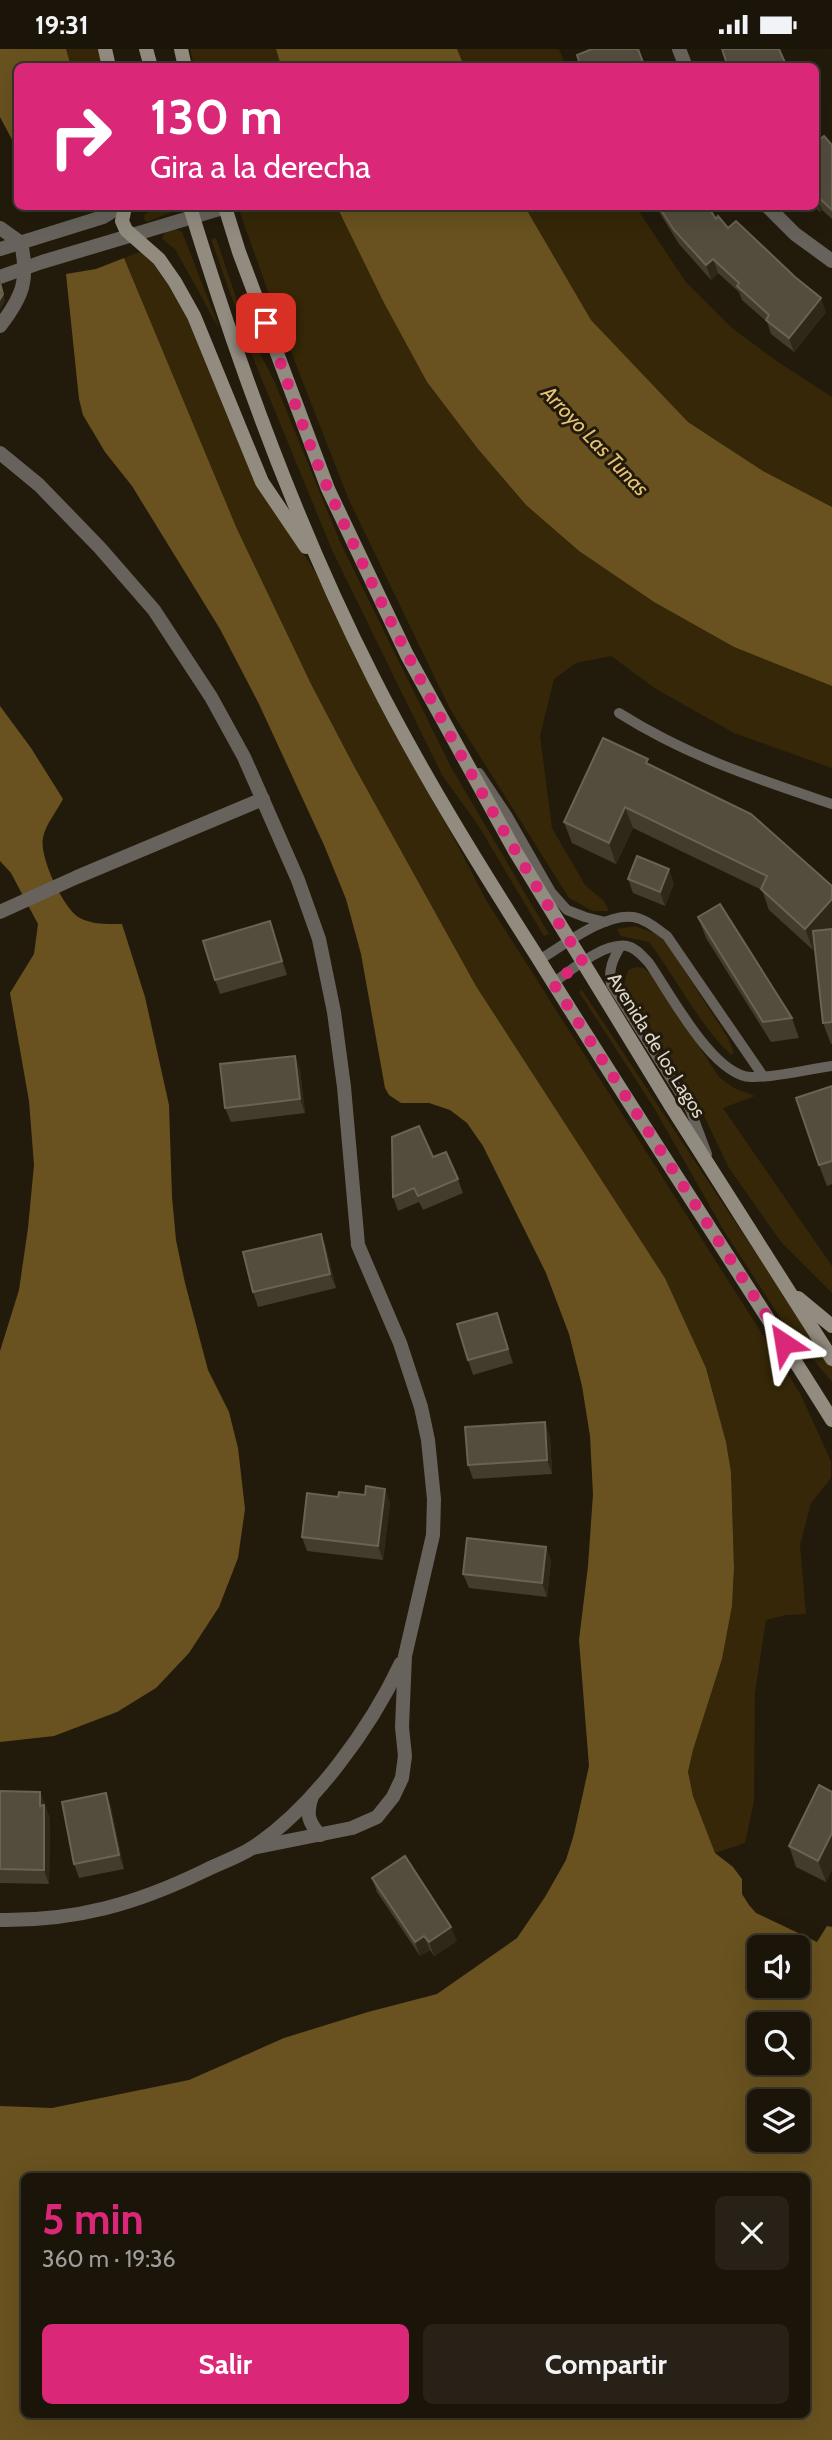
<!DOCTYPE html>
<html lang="es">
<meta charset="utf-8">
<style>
body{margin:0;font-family:Cabin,sans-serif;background:#272117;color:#f1f3f6;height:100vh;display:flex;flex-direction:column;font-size:26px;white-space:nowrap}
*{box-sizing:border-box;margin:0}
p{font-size:23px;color:#9f9e9c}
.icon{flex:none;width:38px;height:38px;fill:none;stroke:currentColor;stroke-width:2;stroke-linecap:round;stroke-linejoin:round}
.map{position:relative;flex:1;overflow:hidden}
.details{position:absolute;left:21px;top:2124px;width:789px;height:245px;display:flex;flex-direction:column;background:#1a1409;border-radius:10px;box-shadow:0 7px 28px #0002,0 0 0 2px #38332a}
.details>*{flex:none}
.hud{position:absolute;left:14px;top:14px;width:805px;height:147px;border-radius:10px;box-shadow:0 7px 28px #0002,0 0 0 2px #38332a;background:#db2777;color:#fff;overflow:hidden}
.tools{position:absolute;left:747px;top:1886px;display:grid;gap:14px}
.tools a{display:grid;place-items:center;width:63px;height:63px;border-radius:10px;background:#1a1409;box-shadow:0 7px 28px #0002,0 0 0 2px #38332a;font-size:35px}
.pin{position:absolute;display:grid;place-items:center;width:60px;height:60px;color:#fff;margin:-30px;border-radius:14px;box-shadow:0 4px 10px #0006}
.me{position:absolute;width:77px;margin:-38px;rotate:327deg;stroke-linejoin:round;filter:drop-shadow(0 0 5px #0008)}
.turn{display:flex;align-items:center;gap:24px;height:147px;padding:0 21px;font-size:32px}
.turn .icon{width:91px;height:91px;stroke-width:2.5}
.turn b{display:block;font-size:49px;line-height:60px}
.round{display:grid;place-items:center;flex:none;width:74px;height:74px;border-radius:10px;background:#272117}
.headline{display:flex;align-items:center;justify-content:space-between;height:119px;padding:0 21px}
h1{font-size:42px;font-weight:700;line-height:52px;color:#db2777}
.cta{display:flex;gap:14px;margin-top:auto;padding:14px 21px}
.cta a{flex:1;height:80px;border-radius:10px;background:#db2777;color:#fff;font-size:28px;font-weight:700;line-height:80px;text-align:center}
.cta a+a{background:#272117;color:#f1f3f6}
.status{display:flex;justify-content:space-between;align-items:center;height:49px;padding:0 35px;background:#1a1409;direction:ltr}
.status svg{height:19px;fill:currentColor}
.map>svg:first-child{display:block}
.green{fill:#352707}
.water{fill:#69521f;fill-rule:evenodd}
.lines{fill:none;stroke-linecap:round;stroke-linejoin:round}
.lane{stroke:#67635c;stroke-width:10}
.street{stroke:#67635c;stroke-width:14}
.secondary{stroke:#928c80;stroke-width:14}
.wall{fill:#433c2c}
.shaded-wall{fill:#2f2818}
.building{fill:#534d3e;stroke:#696354;stroke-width:2}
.route{stroke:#db2777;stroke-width:12;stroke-dasharray:0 21.6}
.labels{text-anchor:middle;stroke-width:6;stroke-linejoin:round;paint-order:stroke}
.street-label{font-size:19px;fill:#ddd9cf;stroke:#221b0c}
.water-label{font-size:21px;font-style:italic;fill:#e7c275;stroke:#221b0c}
</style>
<div class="status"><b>19:31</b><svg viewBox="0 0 49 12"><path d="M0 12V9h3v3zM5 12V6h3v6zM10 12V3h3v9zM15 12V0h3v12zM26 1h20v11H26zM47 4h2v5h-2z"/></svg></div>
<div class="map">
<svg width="832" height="2391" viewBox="0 0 832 2391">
<rect width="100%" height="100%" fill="#221b0c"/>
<!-- green -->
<g class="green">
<path d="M66 0H99L101 17H71Z"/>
<path d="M190 0H276L281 17H194Z"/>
<path d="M457 0H559L566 17H464Z"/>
<path d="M162 158H177L176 161 147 173 144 170 145 165Z"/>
<path d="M238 158H337L384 254 427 333 478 400 526 456 579 502 654 553 734 598 832 637V719L734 684 656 640 611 607 576 614 554 630 540 687 552 779 585 836 604 852 609 862H593L569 849 450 660 348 449 271 251Z"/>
<path d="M525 158H636L685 232 732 279 778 313 832 348V458L763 422 688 373 591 271Z"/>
<path d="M175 180 182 183 221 283 175 200 162 190 165 183Z"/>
<path d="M216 189 244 272 275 334 341 495 451 718 549 885 544 887 478 776 442 726 332 501 252 306 211 190Z"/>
<path d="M143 202 153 210 172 235 202 294 267 447 314 521 486 851 801 1346 831 1412V1429L811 1454 800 1496 806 1565 786 1566 766 1571 755 1644 754 1752 745 1794 715 1804 693 1747 688 1723 693 1701 722 1610 732 1557 734 1519 731 1423 726 1393 706 1319 665 1229 476 937 354 717 311 635 237 480 124 209Z"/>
<path d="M635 877 654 884 666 893 728 989 734 1004 731 1006C697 973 677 930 649 893L621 887 617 880Z"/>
<path d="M637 918 644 919 655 930 719 1028 734 1039 755 1047 723 1059 832 1217V1244L781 1193 729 1119 701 1061 624 936 628 921Z"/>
<path d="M582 941 725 1158 832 1316V1333L788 1281 724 1182 654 1059 579 943Z"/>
</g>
<!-- water -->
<g class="water">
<path d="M0 0H66L71 17 18 18 17 100 0 68Z"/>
<path d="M276 0H457L464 17H281Z"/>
<path d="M337 158H525L591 271 688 373 763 422 832 458V637L734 598 654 553 579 502 526 456 478 400 427 333 384 254Z"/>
<path d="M124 209 237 480 311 635 354 717 476 937 665 1229 706 1319 726 1393 731 1423 734 1519 732 1557 722 1610 693 1701 688 1723 693 1747 715 1804 733 1818 742 1830V1845L749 1856 756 1864 817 1893 827 1877 832 1878V2391H0V2057L52 2059 189 2031 284 1989 368 1963 437 1945 517 1889 545 1848 566 1811 574 1785 589 1717 579 1591 588 1517 593 1445 590 1387 582 1337 569 1285 546 1224 483 1097 467 1074 450 1061 429 1054H401L389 1046 385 1039 361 905 346 850 324 796 259 655 220 580 132 437 105 403 83 366 79 350 66 225 96 220ZM760 1899H798V1937H760ZM760 1976H798V2014H760ZM760 2053H798V2091H760ZM807 2128V2366H24V2128Z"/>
<path d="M0 657 31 699 63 750C57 762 45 776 43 789 39 808 63 858 78 868 92 876 107 875 122 875L145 948 169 1056 172 1148 176 1191 185 1234 208 1321 229 1363 238 1399 245 1460 238 1509 219 1558 189 1604 156 1639 117 1663 54 1687 0 1693V1302L19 1241 28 1179 34 1116 29 1052 10 944 34 905 38 875 11 824 0 812Z"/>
</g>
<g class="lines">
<!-- lane -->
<g class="lane">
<path d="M619 664C689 708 755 729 832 755"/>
<path d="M479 724 507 766 551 843 567 861 585 868 605 873"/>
<path d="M620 898C613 910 608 921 611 935L690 1060 707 1105"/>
<path d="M539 911C563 897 604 864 633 868 646 870 657 880 667 887L763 1027"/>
<path d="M553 934C571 921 604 893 627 897 637 899 643 908 649 914 670 944 713 1027 751 1028 774 1029 808 1020 832 1017"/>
</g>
<!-- street -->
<g class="street">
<path d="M679 0 686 18"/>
<path d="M768 158 795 185 832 212"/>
<path d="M0 179 21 194C29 231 23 247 0 277"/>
<path d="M0 200 103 168 119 158"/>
<path d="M0 228 42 213 226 158"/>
<path d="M0 404 39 436 100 499 154 561 211 648 244 708 298 831 319 890 334 963 344 1038 358 1196 400 1294 421 1358 428 1391 434 1450 433 1486 405 1607 402 1678 405 1707 402 1729 393 1748 377 1768 352 1779 252 1799"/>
<path d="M0 863 77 828 263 750"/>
<path d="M312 1747C306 1765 308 1773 320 1786"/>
<path d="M0 1871C76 1872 136 1855 204 1822 220 1814 238 1808 252 1799 313 1759 370 1680 401 1614"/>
</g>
<!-- secondary -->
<g class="secondary">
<path d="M105 0 109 18"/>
<path d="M146 0 151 18"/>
<path d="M181 0 185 18"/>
<path d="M125 158 122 172 126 181 159 210 175 233 194 267 262 433 306 498"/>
<path d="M190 158C239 319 297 478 373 628 422 725 480 818 538 909 634 1064 735 1216 832 1371"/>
<path d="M225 158 239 203 328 440 407 606 515 802 671 1057 832 1310"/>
<path d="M798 1249 832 1277"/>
</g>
</g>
<!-- wall -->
<g class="wall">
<path d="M816 91 817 93 832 96V170L822 161 820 163 815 158Z"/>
<path d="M656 158H708L716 170 728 179 826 263 794 303 771 285 767 273 742 251 739 243 718 224 711 231 679 195Z"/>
<path d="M650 716 832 837V995H831L823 974 815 899 813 901 769 861 762 841 633 779 616 815 572 794 564 773Z"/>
<path d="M628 830 674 834 665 857 633 844Z"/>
<path d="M698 868 792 969 799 989 771 993 706 889Z"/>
<path d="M270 872 287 926 220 945 215 931Z"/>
<path d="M295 1007 300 1021 305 1064 231 1073 225 1059Z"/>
<path d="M832 1037V1135L827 1137 819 1116Z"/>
<path d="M433 1108 458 1130 463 1144 423 1161 419 1153 398 1162 393 1148Z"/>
<path d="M321 1185 326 1199 336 1239 258 1258 253 1243Z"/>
<path d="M497 1264 513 1314 473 1326 468 1311Z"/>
<path d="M550 1387 552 1425 473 1430 468 1416Z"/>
<path d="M385 1440 390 1454 383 1511 307 1502 302 1488 338 1448 365 1446Z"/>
<path d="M546 1498 551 1512 547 1548 469 1539 463 1525Z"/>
<path d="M0 1742 40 1743 50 1770 49 1835 0 1834Z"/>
<path d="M832 1743V1820L826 1833 796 1818 789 1797Z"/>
<path d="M106 1744 111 1758 124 1820 79 1829 74 1815Z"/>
<path d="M372 1829 457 1892 434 1907 430 1901 420 1907 377 1843Z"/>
</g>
<!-- shaded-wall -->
<g class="shaded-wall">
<path d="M817 147 822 161 820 163 816 151V148Z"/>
<path d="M713 210 718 224 711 231 706 216Z"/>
<path d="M0 232 5 252 0 261Z"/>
<path d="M821 249 826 263 794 303 789 289Z"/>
<path d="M625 758 633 779 616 815 609 794Z"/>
<path d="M669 820 674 834 665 857 660 843Z"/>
<path d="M832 850V880L813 901 805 880Z"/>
<path d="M270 872 275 886 287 926 282 912Z"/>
<path d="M295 1007 300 1021 305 1064 300 1050Z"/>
<path d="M321 1185 326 1199 336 1239 330 1225Z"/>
<path d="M497 1264 502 1278 513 1314 508 1300Z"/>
<path d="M545 1373 550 1387 552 1425 547 1411Z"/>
<path d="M385 1440 390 1454 383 1511 378 1497Z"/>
<path d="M546 1498 551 1512 547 1548 542 1534Z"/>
<path d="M40 1743 50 1770 49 1835 44 1821Z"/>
<path d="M106 1744 111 1758 124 1820 119 1806Z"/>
<path d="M832 1784V1820L826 1833 818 1812Z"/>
<path d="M451 1878 457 1892 434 1907 429 1893Z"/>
<path d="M424 1887 430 1901 420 1907 415 1893Z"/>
</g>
<!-- building -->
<g class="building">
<path d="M592 0H638L644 16 641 18H581L577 6Z"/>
<path d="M722 0H779L787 18H728Z"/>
<path d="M824 87 832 96V161L817 147 816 148V91L817 93Z"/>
<path d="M659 158H708L716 170 718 167 728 179 736 172 795 228 821 249 789 289 766 271 769 266 737 237 739 234 713 210 706 216 674 181Z"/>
<path d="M0 234 3 245 0 250Z"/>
<path d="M603 689 648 710 646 714 751 765 832 837V850L805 880 761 840 767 827 625 758 609 794 564 773Z"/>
<path d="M637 807 669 820 660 843 628 830Z"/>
<path d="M720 855 792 969 763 973 698 868Z"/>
<path d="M270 872 282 912 215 931 203 892Z"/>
<path d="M832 880V973L823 974 813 882Z"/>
<path d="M295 1007 300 1050 225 1059 220 1015Z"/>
<path d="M832 1037V1112L819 1116 796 1049Z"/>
<path d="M419 1077 433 1108 446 1103 458 1130 418 1147 414 1139 393 1148 392 1088Z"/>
<path d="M321 1185 330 1225 253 1243 243 1203Z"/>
<path d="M497 1264 508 1300 468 1311 457 1275Z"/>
<path d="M545 1373 547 1411 468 1416 465 1378Z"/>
<path d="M366 1437 385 1440 378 1497 302 1488 307 1444 338 1448 339 1443 365 1446Z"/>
<path d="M467 1489 546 1498 542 1534 463 1525Z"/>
<path d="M819 1736 832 1743V1784L818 1812 789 1797Z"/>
<path d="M0 1742 40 1743V1757L44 1756V1821L0 1820Z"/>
<path d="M106 1744 119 1806 74 1815 62 1753Z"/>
<path d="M405 1807 451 1878 429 1893 424 1887 415 1893 372 1829Z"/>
</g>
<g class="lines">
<!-- route -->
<path class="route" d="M266 274C287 330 305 388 329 442 402 605 488 762 583 913L553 934 784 1294"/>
</g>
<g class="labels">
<!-- street labels -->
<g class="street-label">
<text transform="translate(657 996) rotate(58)" y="7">Avenida de los Lagos</text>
</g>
<!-- water labels -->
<g class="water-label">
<text transform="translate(595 392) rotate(46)" y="7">Arroyo Las Tunas</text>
</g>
</g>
</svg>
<div class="tools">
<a><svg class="icon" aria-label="sound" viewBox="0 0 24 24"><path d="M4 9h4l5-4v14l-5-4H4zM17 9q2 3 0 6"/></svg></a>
<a><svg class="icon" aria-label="search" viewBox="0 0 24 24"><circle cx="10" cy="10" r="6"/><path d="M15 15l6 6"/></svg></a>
<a><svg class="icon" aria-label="layers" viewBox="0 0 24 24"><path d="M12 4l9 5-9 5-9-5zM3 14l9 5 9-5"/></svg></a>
</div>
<div class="pin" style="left:266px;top:274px;background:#d93025"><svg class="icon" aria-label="arrive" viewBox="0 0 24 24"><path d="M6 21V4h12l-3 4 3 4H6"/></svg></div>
<svg class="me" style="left:784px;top:1294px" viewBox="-20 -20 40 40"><path d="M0-17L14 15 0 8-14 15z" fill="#db2777" stroke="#fff" stroke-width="4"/></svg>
<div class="hud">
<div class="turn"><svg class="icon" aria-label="right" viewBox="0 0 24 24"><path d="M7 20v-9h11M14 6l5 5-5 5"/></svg><div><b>130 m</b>Gira a la derecha</div></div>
</div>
<section class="details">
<div class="headline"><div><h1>5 min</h1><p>360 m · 19:36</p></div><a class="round"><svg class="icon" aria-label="close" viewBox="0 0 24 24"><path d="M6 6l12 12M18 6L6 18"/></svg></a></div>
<div class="cta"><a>Salir</a><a>Compartir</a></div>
</section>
</div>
